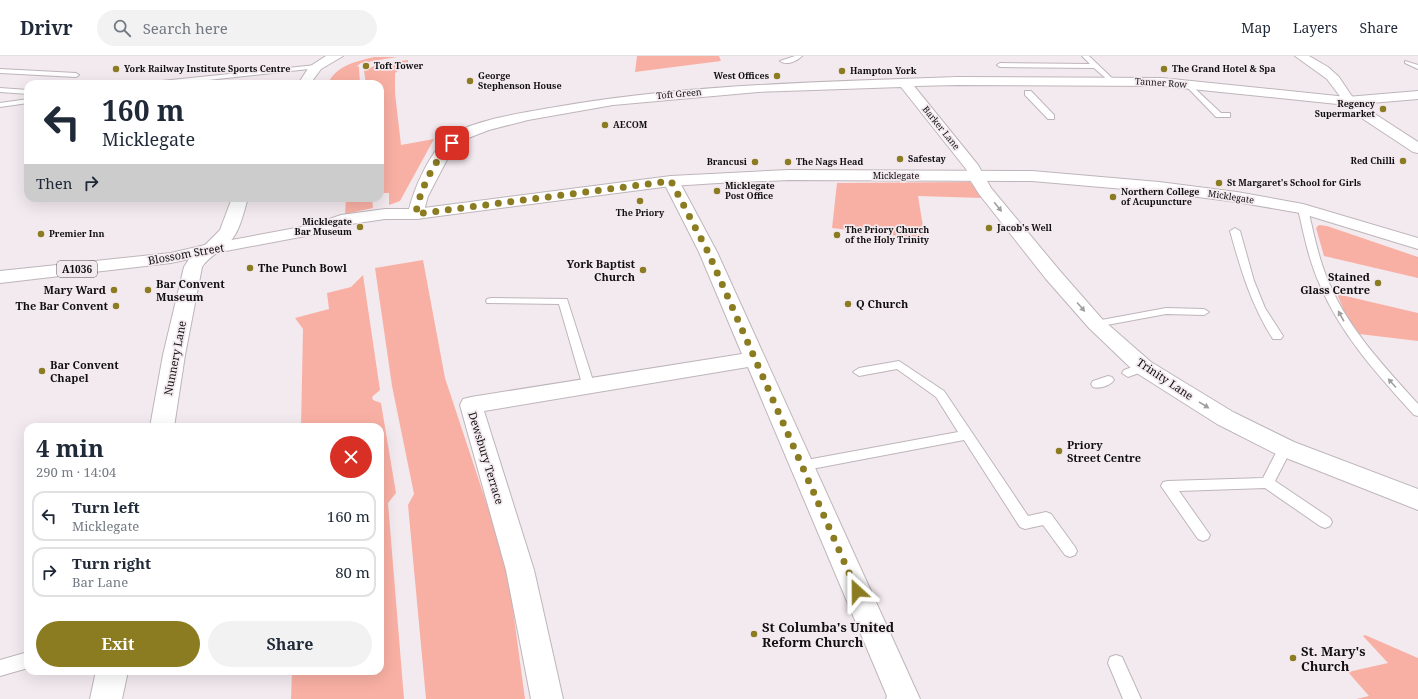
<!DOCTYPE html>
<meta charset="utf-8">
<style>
body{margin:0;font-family:"Noto Serif",serif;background:#f2f2f3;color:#1f2937;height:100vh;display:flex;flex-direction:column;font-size:15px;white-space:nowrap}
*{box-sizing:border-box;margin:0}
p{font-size:13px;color:#747a83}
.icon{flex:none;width:22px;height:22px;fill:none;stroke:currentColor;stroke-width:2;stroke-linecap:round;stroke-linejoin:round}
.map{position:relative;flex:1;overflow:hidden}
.sheet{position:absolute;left:24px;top:367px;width:360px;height:252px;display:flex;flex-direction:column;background:#fff;border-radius:12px;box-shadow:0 4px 16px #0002}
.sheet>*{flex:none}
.banner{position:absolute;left:24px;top:24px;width:360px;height:122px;border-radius:12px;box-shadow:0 4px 16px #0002;background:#fff;color:#1f2937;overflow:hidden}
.pin{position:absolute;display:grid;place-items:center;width:34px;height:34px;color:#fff;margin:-17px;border-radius:8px;box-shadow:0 2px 6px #0006}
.me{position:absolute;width:44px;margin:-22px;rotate:336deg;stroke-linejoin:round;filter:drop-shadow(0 0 3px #0008)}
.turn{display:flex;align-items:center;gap:14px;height:84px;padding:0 12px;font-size:18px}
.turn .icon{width:52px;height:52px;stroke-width:2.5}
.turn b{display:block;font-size:28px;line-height:34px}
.then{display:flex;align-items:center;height:38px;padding:0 12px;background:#0003;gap:8px;font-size:15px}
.round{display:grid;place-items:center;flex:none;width:42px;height:42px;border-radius:21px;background:#f2f2f3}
.summary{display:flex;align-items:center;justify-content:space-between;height:68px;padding:0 12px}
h1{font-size:24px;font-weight:700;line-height:30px}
.action{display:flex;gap:8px;margin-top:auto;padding:8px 12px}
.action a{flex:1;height:46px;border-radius:24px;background:#8b7b21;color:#fff;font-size:16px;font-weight:700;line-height:46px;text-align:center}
.action a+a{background:#f2f2f3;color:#1f2937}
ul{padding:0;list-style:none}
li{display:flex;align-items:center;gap:12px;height:50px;margin:0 8px 6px;padding:0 4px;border:2px solid #e0e1e3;border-radius:12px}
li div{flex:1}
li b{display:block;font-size:15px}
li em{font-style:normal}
header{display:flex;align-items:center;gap:24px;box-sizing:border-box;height:56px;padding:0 20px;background:#fff;border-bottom:1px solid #e0e1e3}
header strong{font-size:19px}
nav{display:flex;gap:22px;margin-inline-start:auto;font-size:14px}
.search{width:280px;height:36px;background:#f2f2f3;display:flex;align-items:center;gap:10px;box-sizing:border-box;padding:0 14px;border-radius:22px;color:#747a83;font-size:15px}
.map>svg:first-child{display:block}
.green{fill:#f9b0a4}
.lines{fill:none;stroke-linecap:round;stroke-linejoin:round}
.service-casing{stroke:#beb5ba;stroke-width:2}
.minor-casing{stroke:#beb5ba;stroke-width:2}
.tertiary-casing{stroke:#beb5ba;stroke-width:2}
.secondary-casing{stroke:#beb5ba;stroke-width:2}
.primary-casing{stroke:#beb5ba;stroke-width:2}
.service{fill:#fff;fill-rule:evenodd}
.minor{fill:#fff;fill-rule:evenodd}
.tertiary{fill:#fff;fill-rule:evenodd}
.secondary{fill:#fff;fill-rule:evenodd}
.primary{fill:#fff;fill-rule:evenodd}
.oneway{fill:#a09f9f}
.route{stroke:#8b7b21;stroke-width:7;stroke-dasharray:0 12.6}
.poi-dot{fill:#8b7b21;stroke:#f3eaef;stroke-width:1.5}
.labels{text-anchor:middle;stroke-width:3.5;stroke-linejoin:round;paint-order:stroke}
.far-poi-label{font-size:9px;font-weight:bold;fill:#120f10;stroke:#f3eaef;text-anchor:start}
.far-street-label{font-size:9px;fill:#120f10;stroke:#f3eaef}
.shield{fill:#f3eaef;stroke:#565153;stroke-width:1}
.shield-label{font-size:10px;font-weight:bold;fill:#120f10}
.street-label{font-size:11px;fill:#120f10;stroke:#f3eaef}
.poi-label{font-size:11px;font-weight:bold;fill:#120f10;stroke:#f3eaef;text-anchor:start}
.near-poi-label{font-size:13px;font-weight:bold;fill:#120f10;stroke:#f3eaef;text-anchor:start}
</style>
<header>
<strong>Drivr</strong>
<div class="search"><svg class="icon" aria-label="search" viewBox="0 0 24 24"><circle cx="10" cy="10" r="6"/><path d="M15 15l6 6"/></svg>Search here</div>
<nav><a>Map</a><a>Layers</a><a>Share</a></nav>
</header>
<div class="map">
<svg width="1418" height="643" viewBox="0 0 1418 643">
<rect width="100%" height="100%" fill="#f3eaef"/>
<!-- green -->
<g class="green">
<path d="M637 0H719L721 5 635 16Z"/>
<path d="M374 1H397L361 7 357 10 359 11 360 28H328C335 10 357 5 374 1Z"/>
<path d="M408 4V8L402 9V12L395 17V37L401 89 434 83 400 145 389 149V137H382L380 122V28H366L364 15 378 8Z"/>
<path d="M970 126 982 142 918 140 925 183 832 172 837 127Z"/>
<path d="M346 142H372L373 152 345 158Z"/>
<path d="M1319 169 1327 170 1418 201V222L1324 200 1316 172Z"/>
<path d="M423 204 445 322 507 509 525 643H426L408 449 414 438 392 330 375 212Z"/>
<path d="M363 219 380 334 372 341 373 344 381 347 396 437 388 447 404 643H291L292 615H380V371H301L303 273 295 262 329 253 327 237 351 231Z"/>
<path d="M1337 238 1418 257V285L1359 278 1348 264Z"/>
<path d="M1365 579 1418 602V643H1356L1369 640 1348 616 1388 607 1363 580Z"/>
</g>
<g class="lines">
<defs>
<g id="service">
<path d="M795 0H802C797 5 787 10 780 5Z"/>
<path d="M1082 0H1089L1113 23V25H1109L1094 12 1000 11 997 9 1000 7 1090 8Z"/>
<path d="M1405 5 1418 9V13L1405 7Z"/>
<path d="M316 9 319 11 318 12 172 28H149L152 26Z"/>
<path d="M0 13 76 17 79 19 76 21 0 17Z"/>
<path d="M1185 27H1189L1221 57H1230V61H1216L1185 29Z"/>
<path d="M0 32 28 34V38L0 36Z"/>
<path d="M1025 35H1031L1054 59V63H1048L1025 39Z"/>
<path d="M28 43V47L0 51V47Z"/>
<path d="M1303 150 1308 153C1314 179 1319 205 1330 229 1350 275 1385 311 1418 348V360L1414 359C1378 319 1341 279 1320 229 1309 205 1304 179 1298 153Z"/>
<path d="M1235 172 1240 175 1254 225 1265 252 1283 280 1281 283H1273C1251 249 1241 214 1230 175Z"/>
<path d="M491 242 567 243 595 331 593 334H585L583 331 559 248 487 247 486 245 487 243Z"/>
<path d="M1166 252 1204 253 1209 256 1204 259 1166 258 1096 271 1090 268 1096 265Z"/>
<path d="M899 305 944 335 1028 460 1046 456 1051 458 1075 491 1077 495 1075 499 1070 501 1065 499 1043 469 1025 473 1020 471 964 384 801 415 796 414 794 410 796 406 801 405 958 376 936 341 897 313 859 320 853 316 859 312Z"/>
<path d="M1143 307 1147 308 1149 311 1147 314 1128 321 1122 317 1124 314Z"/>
<path d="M1108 320 1112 321 1114 324C1110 330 1099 333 1093 331L1091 328 1093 325Z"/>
<path d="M1285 387 1290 389 1292 392 1275 425 1330 462 1332 466 1330 470 1325 472 1320 470 1265 432 1179 435 1210 479 1208 483 1203 485 1198 483 1161 430 1163 426 1168 425 1263 422 1280 389Z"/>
<path d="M28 596V612L0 620V604Z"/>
<path d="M1116 599 1122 601 1141 643H1123L1108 607 1110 601Z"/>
</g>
<g id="minor">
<path d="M957 21 1162 22 1347 41 1418 35V43L1347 49 1162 30 957 29 914 30 978 109 991 132 1060 215 1103 264 1151 306 1233 356 1294 386 1418 433V454L1276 398 1217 368 1135 316 1089 272 1046 223 979 138 967 119 968 117 966 113 901 31 758 36 613 49 528 64 489 74 463 84 451 96 428 140 422 162 416 163 410 162 408 158C413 134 431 91 453 78 478 63 527 56 556 51 688 28 823 26 957 21Z"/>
<path d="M671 120 677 122 679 125 717 196 920 643H886L887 640 748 311 484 355 534 514 563 643H531L506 514 460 349 463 343 471 341 742 298 699 196 663 125 665 122Z"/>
</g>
<path id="tertiary" d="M789 114 1032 115 1159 126 1237 136 1303 148 1418 182V193L1300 157 1237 146 1159 136 1032 125 789 124 718 127 671 130 416 163H385L344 169 316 178 210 198 204 197 201 193 204 189 210 188 312 169 341 159 385 153H416L671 120Z"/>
<path id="secondary" d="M1295 0H1309L1328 11 1339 21 1351 39 1361 49 1418 86V97L1413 96 1351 55 1327 23Z"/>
<g id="primary">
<path d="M326 0H343L321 13 310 28H298L309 11Z"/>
<path d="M232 142H248C243 158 240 176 228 188 220 196 208 201 202 211L185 299 174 371H150L163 299 184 211 189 203 171 207 0 227V215L171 197 205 189 220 174Z"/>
<path d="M96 615H128L122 643H90Z"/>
</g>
</defs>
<!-- service casing -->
<use href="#service" class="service-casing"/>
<!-- minor casing -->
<use href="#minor" class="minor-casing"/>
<!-- tertiary casing -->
<use href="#tertiary" class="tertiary-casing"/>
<!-- secondary casing -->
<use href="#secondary" class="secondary-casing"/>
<!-- primary casing -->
<use href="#primary" class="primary-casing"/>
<!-- service -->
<use href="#service" class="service"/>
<!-- minor -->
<use href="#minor" class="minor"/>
<!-- tertiary -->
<use href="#tertiary" class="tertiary"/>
<!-- secondary -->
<use href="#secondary" class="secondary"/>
<!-- primary -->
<use href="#primary" class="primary"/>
</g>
<!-- one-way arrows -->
<defs><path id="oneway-solid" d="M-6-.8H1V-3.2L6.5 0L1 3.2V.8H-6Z"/></defs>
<g class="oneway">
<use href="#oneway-solid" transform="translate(998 151) rotate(51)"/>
<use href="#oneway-solid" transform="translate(1081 251) rotate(49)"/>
<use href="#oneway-solid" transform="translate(1341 260) rotate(-119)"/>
<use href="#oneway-solid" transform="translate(1392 327) rotate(-132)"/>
<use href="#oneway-solid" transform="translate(1204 349) rotate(32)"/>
</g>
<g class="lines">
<!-- route -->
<path class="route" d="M452 87C436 101 418 137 416 158L671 125 708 196 857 535"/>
</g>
<!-- markers -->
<g class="poi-dot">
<circle cx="366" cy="10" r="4"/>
<circle cx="116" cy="13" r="4"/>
<circle cx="1164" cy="13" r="4"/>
<circle cx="842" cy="15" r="4"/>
<circle cx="777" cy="20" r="4"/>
<circle cx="470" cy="25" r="4"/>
<circle cx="1383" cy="53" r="4"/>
<circle cx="605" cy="69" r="4"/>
<circle cx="900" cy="103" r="4"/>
<circle cx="1403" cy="105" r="4"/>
<circle cx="755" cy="106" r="4"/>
<circle cx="788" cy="106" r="4"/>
<circle cx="1219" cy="127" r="4"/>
<circle cx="717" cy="135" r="4"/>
<circle cx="1113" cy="141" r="4"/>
<circle cx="640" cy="145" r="4"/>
<circle cx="360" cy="171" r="4"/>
<circle cx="989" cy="172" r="4"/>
<circle cx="41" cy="178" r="4"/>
<circle cx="837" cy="179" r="4"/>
<circle cx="250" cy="212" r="4"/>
<circle cx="643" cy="214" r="4"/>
<circle cx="1378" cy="227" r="4"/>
<circle cx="114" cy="234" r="4"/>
<circle cx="148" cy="234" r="4"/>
<circle cx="848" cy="248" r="4"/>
<circle cx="116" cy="250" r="4"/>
<circle cx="42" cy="315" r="4"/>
<circle cx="1059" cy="395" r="4"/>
<circle cx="754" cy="578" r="4"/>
<circle cx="1293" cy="602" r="4"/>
</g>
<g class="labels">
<!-- far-poi labels -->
<g class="far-poi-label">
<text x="374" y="13">Toft Tower</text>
<text x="124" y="16">York Railway Institute Sports Centre</text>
<text x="1172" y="16">The Grand Hotel &amp; Spa</text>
<text x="850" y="18">Hampton York</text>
<text x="478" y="23">George<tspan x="478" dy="10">Stephenson House</tspan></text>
<text x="769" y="23" text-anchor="end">West Offices</text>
<text x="1375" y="51" text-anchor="end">Regency<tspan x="1375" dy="10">Supermarket</tspan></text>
<text x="613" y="72">AECOM</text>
<text x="908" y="106">Safestay</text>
<text x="1395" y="108" text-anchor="end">Red Chilli</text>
<text x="747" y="109" text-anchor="end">Brancusi</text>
<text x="796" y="109">The Nags Head</text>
<text x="1227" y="130">St Margaret's School for Girls</text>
<text x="725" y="133">Micklegate<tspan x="725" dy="10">Post Office</tspan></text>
<text x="1121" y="139">Northern College<tspan x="1121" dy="10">of Acupuncture</tspan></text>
<text x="640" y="160" text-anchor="middle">The Priory</text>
<text x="352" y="169" text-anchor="end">Micklegate<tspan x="352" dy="10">Bar Museum</tspan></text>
<text x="997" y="175">Jacob's Well</text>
<text x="845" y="177">The Priory Church<tspan x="845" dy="10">of the Holy Trinity</tspan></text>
<text x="49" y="181">Premier Inn</text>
</g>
<!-- far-street labels -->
<g class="far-street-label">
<text transform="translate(1161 27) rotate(4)" y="3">Tanner Row</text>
<text transform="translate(679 38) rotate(-5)" y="3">Toft Green</text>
<text transform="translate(941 72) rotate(51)" y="3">Barker Lane</text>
<text x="896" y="123">Micklegate</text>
<text transform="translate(1231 141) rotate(9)" y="3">Micklegate</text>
</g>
<!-- shield labels -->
<rect class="shield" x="57" y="205" width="40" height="16" rx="3"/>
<g class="shield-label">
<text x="77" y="217">A1036</text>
</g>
<!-- street labels -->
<g class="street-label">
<text transform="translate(186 198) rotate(-10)" y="4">Blossom Street</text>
<text transform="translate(175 302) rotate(-79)" y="4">Nunnery Lane</text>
<text transform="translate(1165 323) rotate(34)" y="4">Trinity Lane</text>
<text transform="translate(486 402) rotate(73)" y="4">Dewsbury Terrace</text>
</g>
<!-- poi labels -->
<g class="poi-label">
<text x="635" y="212" text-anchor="end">York Baptist<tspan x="635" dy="13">Church</tspan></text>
<text x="258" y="216">The Punch Bowl</text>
<text x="1370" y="225" text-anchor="end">Stained<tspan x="1370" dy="13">Glass Centre</tspan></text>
<text x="156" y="232">Bar Convent<tspan x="156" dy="13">Museum</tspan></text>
<text x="106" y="238" text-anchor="end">Mary Ward</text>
<text x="856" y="252">Q Church</text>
<text x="108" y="254" text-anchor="end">The Bar Convent</text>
<text x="50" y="313">Bar Convent<tspan x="50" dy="13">Chapel</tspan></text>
<text x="1067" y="393">Priory<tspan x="1067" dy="13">Street Centre</tspan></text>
</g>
<!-- near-poi labels -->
<g class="near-poi-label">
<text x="762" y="576">St Columba's United<tspan x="762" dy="15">Reform Church</tspan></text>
<text x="1301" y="600">St. Mary's<tspan x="1301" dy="15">Church</tspan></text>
</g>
</g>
</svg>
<div class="pin" style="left:452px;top:87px;background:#d93025"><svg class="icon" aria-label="arrive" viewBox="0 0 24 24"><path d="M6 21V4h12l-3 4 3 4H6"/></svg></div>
<svg class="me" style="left:857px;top:535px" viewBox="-20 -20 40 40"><path d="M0-17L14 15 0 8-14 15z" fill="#8b7b21" stroke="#fff" stroke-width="4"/></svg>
<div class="banner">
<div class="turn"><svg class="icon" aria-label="left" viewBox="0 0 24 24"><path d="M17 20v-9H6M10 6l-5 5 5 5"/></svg><div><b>160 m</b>Micklegate</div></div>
<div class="then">Then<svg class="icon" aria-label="right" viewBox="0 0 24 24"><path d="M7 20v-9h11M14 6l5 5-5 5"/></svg></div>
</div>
<section class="sheet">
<div class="summary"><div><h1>4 min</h1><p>290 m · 14:04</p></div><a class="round" style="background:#d93025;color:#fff"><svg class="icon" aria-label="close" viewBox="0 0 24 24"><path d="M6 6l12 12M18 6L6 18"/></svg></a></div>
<ul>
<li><svg class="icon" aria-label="left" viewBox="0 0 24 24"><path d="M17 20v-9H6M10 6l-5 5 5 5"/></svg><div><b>Turn left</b><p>Micklegate</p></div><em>160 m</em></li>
<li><svg class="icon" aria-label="right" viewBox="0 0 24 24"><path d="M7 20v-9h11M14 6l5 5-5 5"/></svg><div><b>Turn right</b><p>Bar Lane</p></div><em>80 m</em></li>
</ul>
<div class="action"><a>Exit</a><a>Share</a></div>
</section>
</div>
